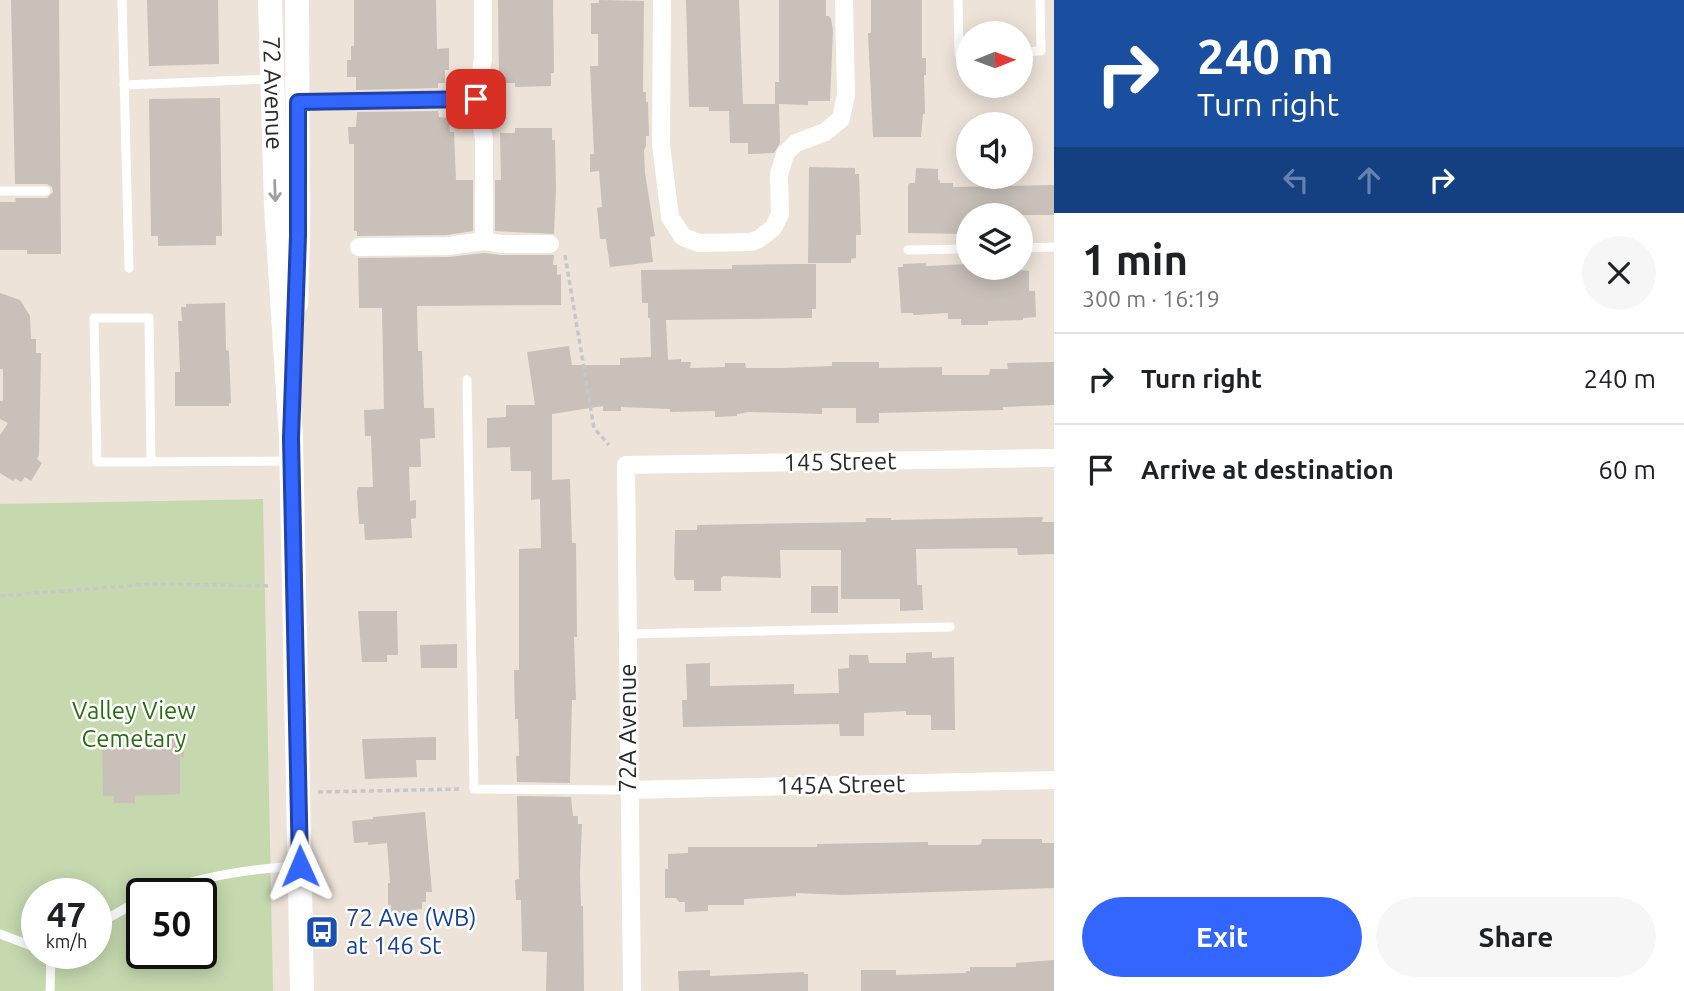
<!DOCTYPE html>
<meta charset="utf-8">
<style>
body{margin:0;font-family:Ubuntu,sans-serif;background:#f6f6f6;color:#202124;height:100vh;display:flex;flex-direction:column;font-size:26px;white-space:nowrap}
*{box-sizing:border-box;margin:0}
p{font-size:23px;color:#757577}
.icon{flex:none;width:38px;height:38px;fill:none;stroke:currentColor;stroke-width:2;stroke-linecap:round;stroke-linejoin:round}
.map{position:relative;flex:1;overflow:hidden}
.drawer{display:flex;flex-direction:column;background:#fff;width:630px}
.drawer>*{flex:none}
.hud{background:#1a4fa0;color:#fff;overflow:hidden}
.needle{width:46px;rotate:89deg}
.tools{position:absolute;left:956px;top:21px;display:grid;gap:14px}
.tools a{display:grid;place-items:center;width:77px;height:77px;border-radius:50%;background:#fff;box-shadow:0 4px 18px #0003;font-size:35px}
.speed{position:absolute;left:21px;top:878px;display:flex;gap:14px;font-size:35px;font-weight:700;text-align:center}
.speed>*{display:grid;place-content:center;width:91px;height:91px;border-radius:50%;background:#fff;box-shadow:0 4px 18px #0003;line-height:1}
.speed small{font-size:18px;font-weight:400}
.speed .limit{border:4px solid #111;border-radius:10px;background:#fff;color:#111}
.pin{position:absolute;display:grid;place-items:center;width:60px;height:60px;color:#fff;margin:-30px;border-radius:14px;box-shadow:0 4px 10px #0006}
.me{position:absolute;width:77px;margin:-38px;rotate:359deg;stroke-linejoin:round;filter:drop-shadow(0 0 5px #0008)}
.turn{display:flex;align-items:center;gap:24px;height:147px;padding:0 28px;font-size:32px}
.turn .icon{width:91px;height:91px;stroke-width:2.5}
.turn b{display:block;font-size:49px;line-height:60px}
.lanes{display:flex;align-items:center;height:66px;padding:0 28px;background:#0003;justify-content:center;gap:35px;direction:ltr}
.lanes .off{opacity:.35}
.round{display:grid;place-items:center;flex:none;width:74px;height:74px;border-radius:37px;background:#f6f6f6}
.head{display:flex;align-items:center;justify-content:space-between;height:119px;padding:0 28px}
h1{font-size:42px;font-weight:600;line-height:52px}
.primary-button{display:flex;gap:14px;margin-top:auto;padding:14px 28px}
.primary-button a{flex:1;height:80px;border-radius:42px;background:#3365ff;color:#fff;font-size:28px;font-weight:600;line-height:80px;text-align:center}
.primary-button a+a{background:#f6f6f6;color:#202124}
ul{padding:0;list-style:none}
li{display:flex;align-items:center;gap:21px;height:91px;padding:0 28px;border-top:2px solid #e0e0e0}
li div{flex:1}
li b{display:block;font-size:26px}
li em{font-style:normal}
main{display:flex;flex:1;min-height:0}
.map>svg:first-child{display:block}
.cemetery{fill:#c5d8ae;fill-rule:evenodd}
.building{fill:#c8c0b9}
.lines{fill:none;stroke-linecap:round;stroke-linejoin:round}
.path{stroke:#c7c7c7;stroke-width:3.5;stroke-dasharray:5 3.5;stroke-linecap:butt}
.service{stroke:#fff;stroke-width:9}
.minor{stroke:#fff;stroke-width:18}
.secondary{stroke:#fff;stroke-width:24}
.oneway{stroke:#9f9f9f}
.route-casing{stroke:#2142a6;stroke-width:18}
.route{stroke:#3365ff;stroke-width:12}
.labels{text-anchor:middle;stroke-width:5;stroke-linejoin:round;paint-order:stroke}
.street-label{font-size:24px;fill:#292929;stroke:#fff}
.park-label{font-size:24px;fill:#2a6b13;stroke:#fff}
.transit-label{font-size:24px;fill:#164399;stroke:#fff;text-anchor:start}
</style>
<main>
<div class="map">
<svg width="1054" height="991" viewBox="0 0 1054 991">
<rect width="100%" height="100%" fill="#ede3d9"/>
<!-- cemetery -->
<path class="cemetery" d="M263 499 273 991H0V504ZM37 894H96V954H37ZM142 894H201V954H142Z"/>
<!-- building -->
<g class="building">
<path d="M11 0H59L61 254H27V250H0V202H16L15 198H47L53 192 52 187 47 184H15Z"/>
<path d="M147 0H218L219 64 149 66Z"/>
<path d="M354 0H436L437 49 449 48V70H445V83H438V88L356 90V77H347V60H351V46H354Z"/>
<path d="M498 0H553L554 73H551V86L515 87V83H499Z"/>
<path d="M599 0 644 1 643 88V92H646V102H648L649 136H646V146L644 150 645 173 655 236 650 237 653 262 610 267 606 239H600L597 208 602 207 599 171 590 172V154H594L590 66H598V34H591V3H599Z"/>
<path d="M686 0H739L743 104H775V82H779V0H826V16H829L831 19 833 30 830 101H808V105L779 104 780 143 774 153 748 154V143H730L729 111H709V107H689Z"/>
<path d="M871 0H922V58H926V75H924L925 114H923L921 137H873L868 33H871Z"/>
<path d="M220 98 222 236H216V245L158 246V236H151L149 99Z"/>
<path d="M438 111 439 117 449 118 450 132H454L456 180H473V231L447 235 357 236V231H354V144H349L348 127H356L357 112Z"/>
<path d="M515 128H552V140H555L556 190 554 234 495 231V180H501L500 133H515Z"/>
<path d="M809 167 855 168V174H859L861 235H856V258L851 259V263H808Z"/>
<path d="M916 168 938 169V180H940V183H953V187L1054 185V215H968V234L908 233V185L910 183H915Z"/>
<path d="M484 253 501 255H554L553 265H557V275L561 274V305L417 306 418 351H422L424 408H434L435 438 420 439 421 467H409L410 501 416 500V518L411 519 412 538 365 540 364 524H359L357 492 358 487H373L371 436H365L364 410 384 409 382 308H359L358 258 448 257Z"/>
<path d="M926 263V266L968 264V268H1004L1029 271V291H1035L1036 317 1023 318V320L988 321V325H961V319H948V313L914 315 913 313H901L898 267H903V264Z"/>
<path d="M795 264H816V309H812V318L666 320 668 360 681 359V362H691L690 368 725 367V363H745L746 368H783L832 366V362H879V368L942 367V375H989L990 369H1008L1007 363 1054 362V405L1003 407V410L879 413V423H856V408H822V414L749 412 737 414V416L715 417V411L670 412V409L621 407V411H603V406L552 414V480L570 479 572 543H576L577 637H574L576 700H572L570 783 517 782 516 756H519L518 719H515L514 670H519V549L541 548 540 499 531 500V471H511L510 447 487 448V418L506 417V405H535L527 352 569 346 572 365H620V358L651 357 650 318H648V303H642L641 270 732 269V265Z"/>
<path d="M0 293 20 300 30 316 31 339H36V353H41L39 455 37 459 42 463 31 481 25 477 21 482 15 478 13 481 0 473V435L8 423 0 419V401H3V369H0Z"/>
<path d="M225 303 226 350 229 351 231 403H229V406H175V372H180L178 321H182L181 307H186V304Z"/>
<path d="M1043 517 1042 522H1054V554L1018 555 1017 548 916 549 917 585H922L923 610 900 611V599H841V550H780L781 578 723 576 721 578V591H694V580H676L674 575 675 530H697V525L866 522V518H891V520Z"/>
<rect x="811" y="586" width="27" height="27"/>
<path d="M358 611H397L398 655H387V662H362Z"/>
<path d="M457 644V668H421L420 645Z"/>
<path d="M932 652V658L954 657 955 730H931V715H906V711L864 713V736H840L839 724 683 727 682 700H687L686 664 710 663V686L794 684V694L839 693 838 669 849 668V655H868L869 663H906V653Z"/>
<path d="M184 732V757H180V794L135 796V803H114V796H103L102 734Z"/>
<path d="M436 737V760H416L417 777 365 779 362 739Z"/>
<path d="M517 796 571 797 573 816H578V824H582L580 874 581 906H583L584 991H546L547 952 522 951 521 900H516L515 880 519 879Z"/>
<path d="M425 812 432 892H426V902H422V909L412 910V912L391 913V905H388V883H390L387 843 368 845V842L354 843 352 821 373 819V817Z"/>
<path d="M982 839H1042V843H1054V888L842 895 796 893V896L744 899V905H708V911L685 912V902H679L676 898H665V869H668V854L688 853V847H817V844L928 842V845H978L981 844Z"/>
<path d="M1054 960V991H861V970H896V975L966 973V971H970V967H1016V963Z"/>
<path d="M710 970V976L804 972V974H808V991H679L678 971Z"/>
</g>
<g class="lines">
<!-- path -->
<g class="path">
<path d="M565 255 594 428 609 445"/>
<path d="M0 596 152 584 271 586"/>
<path d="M318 792 461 789"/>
</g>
<!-- service -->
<g class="service">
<path d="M122 0 129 268"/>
<path d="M958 0 959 54H968"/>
<path d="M1020 52 1041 51 1040 0"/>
<path d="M124 85 270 79"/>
<path d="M0 191H46"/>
<path d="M1020 248 1054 247"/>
<path d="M908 250 968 249"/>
<path d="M467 380 474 789 628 790"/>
<path d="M151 462 149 318H94L97 462 290 461"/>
<path d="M628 634 950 627"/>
<path d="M154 894C201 876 248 869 298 866"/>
<path d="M96 925 142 899"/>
<path d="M0 934 37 948"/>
<path d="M50 991 51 954"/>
</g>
<!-- minor -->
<g class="minor">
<path d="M483 0V59L476 99 484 139V241"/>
<path d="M662 0 661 145 670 217 683 237 699 243 751 242 759 239 773 228 780 214 779 175 785 154 796 143 825 132 841 119 846 95 844 0"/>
<path d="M298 102 476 99"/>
<path d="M359 247 448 246 484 241 501 244H550"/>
<path d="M628 790 1054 780"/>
<path d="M632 991 626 465 1054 458"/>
</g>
<!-- secondary -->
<g class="secondary">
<path id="s1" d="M270 0 276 206 291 438 302 991"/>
<path d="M296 304 298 236 297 0"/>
</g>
</g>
<!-- one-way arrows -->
<defs><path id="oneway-shaft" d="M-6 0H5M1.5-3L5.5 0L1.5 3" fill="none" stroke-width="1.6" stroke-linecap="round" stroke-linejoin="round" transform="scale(1.75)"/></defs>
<use class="oneway" href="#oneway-shaft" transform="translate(275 191) rotate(88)"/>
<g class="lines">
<defs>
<path id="route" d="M300 866 291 438 298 236V102L476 99"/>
</defs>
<!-- route casing -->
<use href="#route" class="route-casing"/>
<!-- route -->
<use href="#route" class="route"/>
</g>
<!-- icons -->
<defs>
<symbol id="bus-square" viewBox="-11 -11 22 22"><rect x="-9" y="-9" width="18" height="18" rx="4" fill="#1a4fb4" stroke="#fff"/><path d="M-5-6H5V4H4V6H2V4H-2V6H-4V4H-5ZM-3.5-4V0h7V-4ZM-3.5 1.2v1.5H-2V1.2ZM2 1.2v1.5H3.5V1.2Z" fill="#fff"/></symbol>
</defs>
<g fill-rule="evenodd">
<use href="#bus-square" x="303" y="913" width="38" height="38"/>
</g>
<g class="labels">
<!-- street labels -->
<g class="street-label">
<text dy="8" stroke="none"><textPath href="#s1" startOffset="93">72 Avenue</textPath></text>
<text transform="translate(840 462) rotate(-1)" y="8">145 Street</text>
<text transform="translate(628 728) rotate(-90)" y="8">72A Avenue</text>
<text transform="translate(841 785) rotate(-1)" y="8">145A Street</text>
</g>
<!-- park labels -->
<g class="park-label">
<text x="134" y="719">Valley View<tspan x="134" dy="28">Cemetary</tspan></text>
</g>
<!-- transit labels -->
<g class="transit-label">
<text x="346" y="926">72 Ave (WB)<tspan x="346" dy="28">at 146 St</tspan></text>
</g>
</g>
</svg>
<div class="tools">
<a><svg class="needle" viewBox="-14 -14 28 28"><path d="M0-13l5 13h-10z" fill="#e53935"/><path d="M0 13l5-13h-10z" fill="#757577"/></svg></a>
<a><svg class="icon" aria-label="sound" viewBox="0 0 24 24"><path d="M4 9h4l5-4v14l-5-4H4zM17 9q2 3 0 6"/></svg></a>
<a><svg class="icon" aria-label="layers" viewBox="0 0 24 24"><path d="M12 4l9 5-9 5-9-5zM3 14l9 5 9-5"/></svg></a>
</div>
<div class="speed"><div>47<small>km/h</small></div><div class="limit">50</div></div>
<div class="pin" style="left:476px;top:99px;background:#d93025"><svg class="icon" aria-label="arrive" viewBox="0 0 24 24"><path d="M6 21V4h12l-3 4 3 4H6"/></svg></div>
<svg class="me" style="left:300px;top:866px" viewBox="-20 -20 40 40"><path d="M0-17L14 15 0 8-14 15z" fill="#3365ff" stroke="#fff" stroke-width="4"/></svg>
</div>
<section class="drawer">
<div class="hud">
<div class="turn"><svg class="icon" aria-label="right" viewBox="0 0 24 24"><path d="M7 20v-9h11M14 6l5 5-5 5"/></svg><div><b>240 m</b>Turn right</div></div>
<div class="lanes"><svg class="icon off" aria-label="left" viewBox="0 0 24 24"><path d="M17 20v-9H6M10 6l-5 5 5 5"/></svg><svg class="icon off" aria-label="ahead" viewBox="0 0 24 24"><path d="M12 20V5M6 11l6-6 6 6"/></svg><svg class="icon" aria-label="right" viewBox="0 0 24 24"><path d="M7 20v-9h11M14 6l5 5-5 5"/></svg></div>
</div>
<div class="head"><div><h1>1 min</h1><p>300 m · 16:19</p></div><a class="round"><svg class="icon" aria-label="close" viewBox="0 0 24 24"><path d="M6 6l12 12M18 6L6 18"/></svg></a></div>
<ul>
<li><svg class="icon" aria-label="right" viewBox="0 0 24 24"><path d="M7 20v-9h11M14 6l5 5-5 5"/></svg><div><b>Turn right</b></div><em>240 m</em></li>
<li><svg class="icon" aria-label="arrive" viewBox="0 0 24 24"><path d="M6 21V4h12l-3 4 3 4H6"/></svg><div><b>Arrive at destination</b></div><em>60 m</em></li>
</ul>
<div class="primary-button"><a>Exit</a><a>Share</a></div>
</section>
</main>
